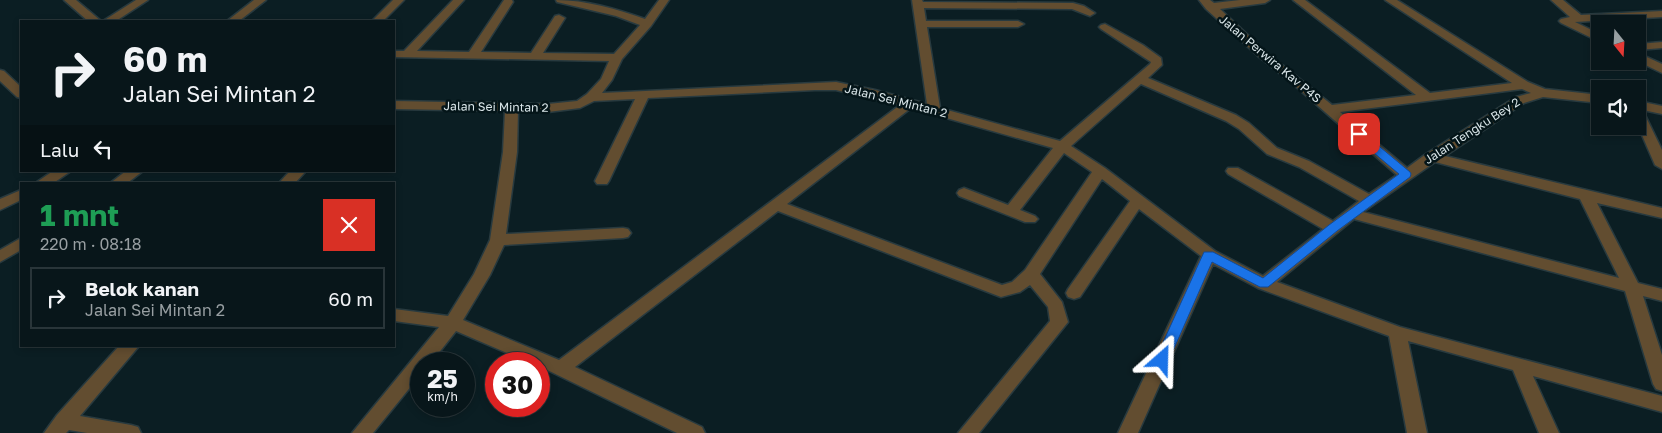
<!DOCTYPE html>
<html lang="id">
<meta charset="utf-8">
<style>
body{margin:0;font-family:"Golos Text",sans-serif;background:#111f23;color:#f1f3f6;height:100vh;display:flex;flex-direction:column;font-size:19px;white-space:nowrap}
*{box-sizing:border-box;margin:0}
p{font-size:16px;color:#989fa2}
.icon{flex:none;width:28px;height:28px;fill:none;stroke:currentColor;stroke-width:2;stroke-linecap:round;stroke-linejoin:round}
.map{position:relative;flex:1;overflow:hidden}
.side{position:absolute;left:20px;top:182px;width:375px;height:165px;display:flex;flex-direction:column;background:#08161a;border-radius:0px;box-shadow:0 2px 8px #0003,0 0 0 1px #293539}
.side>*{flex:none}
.hud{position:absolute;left:20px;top:20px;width:375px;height:152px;border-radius:0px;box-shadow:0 2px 8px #0003,0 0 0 1px #293539;background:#08161a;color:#f1f3f6;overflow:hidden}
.needle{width:32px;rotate:162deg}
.controls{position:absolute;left:1591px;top:15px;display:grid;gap:10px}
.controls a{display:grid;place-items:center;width:55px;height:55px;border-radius:0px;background:#08161a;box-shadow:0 2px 8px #0003,0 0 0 1px #293539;font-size:25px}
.speed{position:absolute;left:410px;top:352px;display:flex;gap:10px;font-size:25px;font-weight:700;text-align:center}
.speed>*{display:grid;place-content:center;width:65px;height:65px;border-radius:50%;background:#08161a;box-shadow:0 2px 8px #0003,0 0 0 1px #293539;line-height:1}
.speed small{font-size:12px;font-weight:400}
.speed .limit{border:8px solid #d22;background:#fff;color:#111}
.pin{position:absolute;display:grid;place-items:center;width:42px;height:42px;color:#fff;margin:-21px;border-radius:10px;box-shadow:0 2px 8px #0006}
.me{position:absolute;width:55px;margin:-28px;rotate:25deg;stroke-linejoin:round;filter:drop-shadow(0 0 4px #0008)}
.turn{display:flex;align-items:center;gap:18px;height:105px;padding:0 20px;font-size:22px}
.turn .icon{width:65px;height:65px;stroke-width:2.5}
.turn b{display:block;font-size:35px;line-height:42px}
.then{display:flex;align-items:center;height:48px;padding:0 20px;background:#0003;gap:10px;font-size:19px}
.round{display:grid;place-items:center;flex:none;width:52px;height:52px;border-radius:0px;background:#111f23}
.summary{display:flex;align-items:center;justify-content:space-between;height:85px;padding:0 20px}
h1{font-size:30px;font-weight:700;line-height:38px;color:#1e9e55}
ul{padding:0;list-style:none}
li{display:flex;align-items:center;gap:15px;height:62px;margin:0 10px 8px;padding:0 10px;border:2px solid #293539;border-radius:0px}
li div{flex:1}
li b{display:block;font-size:19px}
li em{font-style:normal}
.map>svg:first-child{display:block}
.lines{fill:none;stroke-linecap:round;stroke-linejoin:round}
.minor-casing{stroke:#283a3f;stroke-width:3}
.minor{fill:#624d30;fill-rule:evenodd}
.route{fill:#1a73e8;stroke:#114b97}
.labels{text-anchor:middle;stroke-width:5;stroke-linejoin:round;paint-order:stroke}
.street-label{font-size:12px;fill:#dae6e9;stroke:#041519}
</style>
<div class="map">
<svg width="1662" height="433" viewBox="0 0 1662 433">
<rect width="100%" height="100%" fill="#0b1e23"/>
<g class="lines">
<defs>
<g id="minor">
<path d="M64 0H76L101 21H88Z"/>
<path d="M136 0H148L116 21H103Z"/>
<path d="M254 0H266L239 21H227Z"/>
<path d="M393 0H404L383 21H372Z"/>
<path d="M453 0H464L417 51 469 52 504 0H512L513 2 481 52 531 53 555 16 559 15 565 18 543 53 614 54 640 25 616 16 557 2 556 0C586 0 616 9 645 19L659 0H669L651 26 622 59 612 80 602 93 836 82 875 90 927 104 912 0H922L923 2 1073 3 1084 6 1095 13 1090 16 1072 9 924 8 926 21H1018L1024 24 1018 27H927L940 108 1060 141 1150 64 1151 62 1101 29 1099 27 1101 25 1105 24 1143 45 1161 58 1162 65 1148 78 1236 115 1249 123 1277 148 1309 161 1369 194 1397 175 1293 84 1258 56 1206 9 1199 0H1210L1214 3 1240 0H1270L1265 3 1220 9 1266 52 1332 105 1416 95 1293 0H1305L1430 93 1512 83 1385 0H1397L1528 82 1545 89 1600 95V103L1543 97 1524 103 1445 156 1662 208V218L1597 203 1638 283 1662 289V301L1643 296 1662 355V391L1656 389 1653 384 1625 291 1354 219 1277 282 1400 327 1662 396V412L1533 376 1559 433H1539L1513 370 1408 341 1427 433H1407L1389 336 1258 288 1213 264 1138 433H1118L1201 256 1139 209 1080 297 1074 299 1068 297 1066 293 1068 289 1130 201 1102 179 1040 274 1062 302 1068 322 979 433H958L1050 321 1048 307 1030 285 1020 292 1001 297 778 211 575 367 702 427 705 433H677L539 366V364H533L456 331 430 364H421V374L373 433H352L439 327 394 321V309L448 316 474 274 490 240 503 152 505 111 394 109V101L548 104 577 101 587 94 601 79 609 61 394 57V51H404ZM1141 84 1226 121 1239 129 1267 154 1299 167 1359 201 1333 221 1238 168H1228L1226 171 1228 174 1323 229 1263 276 1215 251 1105 168 1071 146ZM1522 89 1531 93 1516 97 1426 154 1407 168 1340 112ZM815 90H836L900 105 559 360 463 320 490 275 504 245 623 238 628 237 631 233 628 229 623 228 506 234 517 152 518 111 548 112 580 108 594 101 635 99 595 181 597 184H607L609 181 648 98ZM911 108 1053 148 1008 205 964 188 959 190 957 193 959 196 1025 222H1035L1038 219 1035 216 1020 210 1064 153 1092 172 1025 270 1012 282 1002 285 787 204ZM1435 162 1580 199 1619 278 1363 212Z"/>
<path d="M1551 0H1563L1581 15 1662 11V17L1575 22 1600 34V42L1561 23 1559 21 1561 19 1570 17Z"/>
<path d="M1662 42V48L1638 50V44Z"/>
<path d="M1638 53 1662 64V73L1637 61Z"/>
<path d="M0 70 4 71 21 87V98L17 97 0 81Z"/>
<path d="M1638 101 1662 106V114L1638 109Z"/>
<path d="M1638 109 1644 113 1662 150V169L1655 165 1638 126Z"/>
<path d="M53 171H71L52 184H34Z"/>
<path d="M126 171H143L126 184H109Z"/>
<path d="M290 171H306L294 184H278Z"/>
<path d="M21 190V200L0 210V199Z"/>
<path d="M21 238V250L0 262V250Z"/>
<path d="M119 346H139L80 416 131 425 138 427 141 433H87L69 430 66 433H44L57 415Z"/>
</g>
</defs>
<!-- minor casing -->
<use href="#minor" class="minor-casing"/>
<!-- minor -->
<use href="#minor" class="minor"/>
</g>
<!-- route -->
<path class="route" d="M1359 131 1362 132 1410 172 1411 174 1410 177 1337 231 1268 287H1260L1212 262 1169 360 1167 364 1162 365 1157 364 1155 360 1204 252H1213L1263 278 1329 225 1399 174 1355 137 1354 134Z"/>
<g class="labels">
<!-- street labels -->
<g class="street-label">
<text transform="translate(1270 59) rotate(40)" y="4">Jalan Perwira Kav P4S</text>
<text transform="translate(896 101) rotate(14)" y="4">Jalan Sei Mintan 2</text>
<text transform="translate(496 107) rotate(1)" y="4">Jalan Sei Mintan 2</text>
<text transform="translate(1472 131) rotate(-33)" y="4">Jalan Tengku Bey 2</text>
</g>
</g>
</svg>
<div class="controls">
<a><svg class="needle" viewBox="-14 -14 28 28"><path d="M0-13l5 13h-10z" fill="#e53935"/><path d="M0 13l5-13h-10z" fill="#989fa2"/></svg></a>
<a><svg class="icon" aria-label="sound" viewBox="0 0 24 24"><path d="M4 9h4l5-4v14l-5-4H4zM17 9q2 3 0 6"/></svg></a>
</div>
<div class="speed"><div>25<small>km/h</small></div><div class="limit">30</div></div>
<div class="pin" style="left:1359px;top:134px;background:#d93025"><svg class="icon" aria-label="arrive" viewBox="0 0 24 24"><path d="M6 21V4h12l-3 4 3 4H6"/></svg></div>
<svg class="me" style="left:1162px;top:360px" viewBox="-20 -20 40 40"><path d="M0-17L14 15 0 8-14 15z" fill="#1a73e8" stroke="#fff" stroke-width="4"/></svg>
<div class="hud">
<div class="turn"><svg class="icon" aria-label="right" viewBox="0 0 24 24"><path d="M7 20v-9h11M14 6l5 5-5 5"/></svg><div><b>60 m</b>Jalan Sei Mintan 2</div></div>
<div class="then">Lalu<svg class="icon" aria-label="left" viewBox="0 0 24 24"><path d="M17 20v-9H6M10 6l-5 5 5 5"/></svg></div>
</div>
<section class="side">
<div class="summary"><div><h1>1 mnt</h1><p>220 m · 08:18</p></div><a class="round" style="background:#d93025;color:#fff"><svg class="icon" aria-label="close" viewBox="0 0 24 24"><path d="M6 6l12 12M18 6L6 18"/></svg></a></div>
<ul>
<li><svg class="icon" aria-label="right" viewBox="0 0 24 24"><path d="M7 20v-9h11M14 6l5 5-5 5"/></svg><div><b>Belok kanan</b><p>Jalan Sei Mintan 2</p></div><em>60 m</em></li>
</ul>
</section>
</div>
